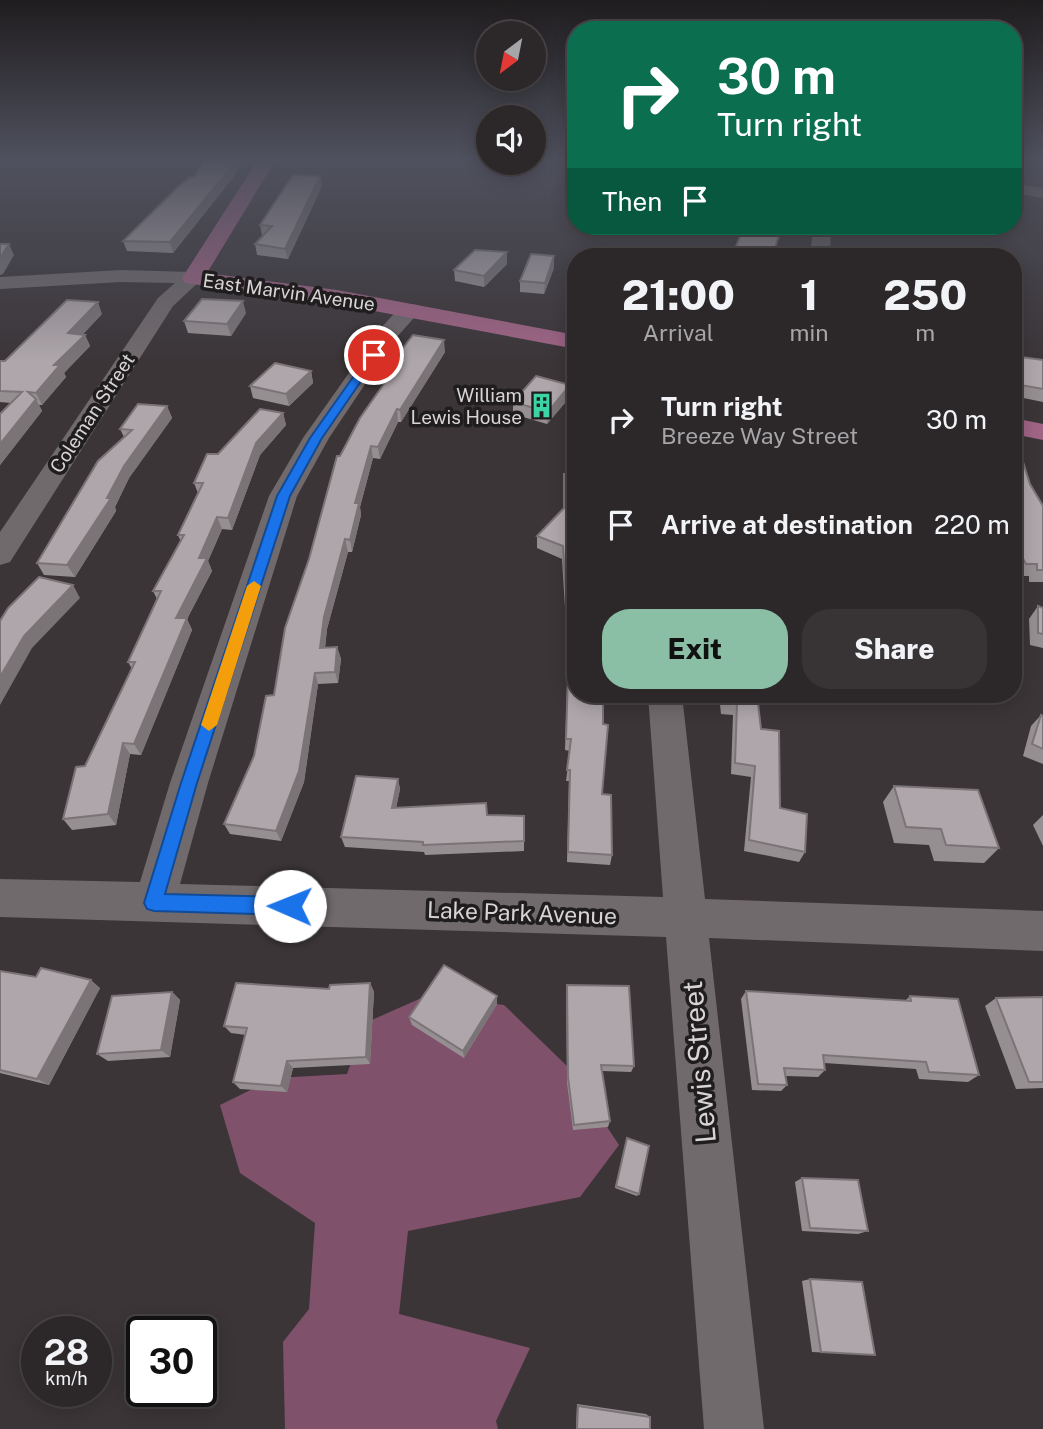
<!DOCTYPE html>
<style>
body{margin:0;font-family:"Public Sans",sans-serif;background:#383436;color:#f1f3f6;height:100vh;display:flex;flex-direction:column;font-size:26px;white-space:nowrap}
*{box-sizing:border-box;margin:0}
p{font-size:23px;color:#a6a6a8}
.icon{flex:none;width:38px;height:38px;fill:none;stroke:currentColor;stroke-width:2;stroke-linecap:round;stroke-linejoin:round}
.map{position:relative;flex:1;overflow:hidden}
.details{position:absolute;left:567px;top:248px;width:455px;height:455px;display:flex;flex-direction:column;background:#2c282a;border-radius:28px;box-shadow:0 4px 18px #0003,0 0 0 2px #484447}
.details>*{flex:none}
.hud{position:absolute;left:567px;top:21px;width:455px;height:214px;border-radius:28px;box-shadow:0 4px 18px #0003,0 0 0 2px #484447;background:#0b6e4f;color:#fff;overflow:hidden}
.needle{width:46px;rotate:212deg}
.controls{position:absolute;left:476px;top:21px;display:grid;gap:14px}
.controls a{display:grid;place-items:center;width:70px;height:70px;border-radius:50%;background:#2c282a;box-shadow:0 4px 18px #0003,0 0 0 2px #484447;font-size:35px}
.speed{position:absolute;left:21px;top:1316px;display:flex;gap:14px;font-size:35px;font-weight:700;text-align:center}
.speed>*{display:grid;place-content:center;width:91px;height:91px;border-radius:50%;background:#2c282a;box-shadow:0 4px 18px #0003,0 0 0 2px #484447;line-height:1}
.speed small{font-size:18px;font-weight:400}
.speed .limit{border:4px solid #111;border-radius:10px;background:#fff;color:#111}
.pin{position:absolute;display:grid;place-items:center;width:60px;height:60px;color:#fff;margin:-30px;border:4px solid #fff;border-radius:50%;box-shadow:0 2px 7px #0007}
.me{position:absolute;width:77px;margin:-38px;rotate:271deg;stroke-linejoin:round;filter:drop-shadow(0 0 5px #0008)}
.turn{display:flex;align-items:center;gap:24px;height:147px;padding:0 35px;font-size:32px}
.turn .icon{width:91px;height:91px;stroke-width:2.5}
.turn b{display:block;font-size:49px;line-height:60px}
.then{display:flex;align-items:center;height:66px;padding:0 35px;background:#0003;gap:14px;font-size:26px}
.eta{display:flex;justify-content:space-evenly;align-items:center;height:119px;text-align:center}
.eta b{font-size:42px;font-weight:800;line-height:49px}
.primary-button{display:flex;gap:14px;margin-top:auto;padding:14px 35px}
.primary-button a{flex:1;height:80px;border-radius:28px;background:#8abfa5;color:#111;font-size:28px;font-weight:800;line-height:80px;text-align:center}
.primary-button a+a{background:#383436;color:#f1f3f6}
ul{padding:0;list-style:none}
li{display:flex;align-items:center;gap:21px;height:105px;padding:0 35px}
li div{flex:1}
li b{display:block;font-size:26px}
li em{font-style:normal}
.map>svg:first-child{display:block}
.green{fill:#80516a}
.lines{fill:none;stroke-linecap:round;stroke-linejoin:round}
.minor{fill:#716a6d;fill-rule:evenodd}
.major{fill:#a06485;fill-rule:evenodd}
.wall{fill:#968f92}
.shaded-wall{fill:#7a7477}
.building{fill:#aea6aa;stroke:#7a7477;stroke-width:2}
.route{fill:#1a73e8;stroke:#114b97;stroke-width:2}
.slow{fill:#f59e0b}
.labels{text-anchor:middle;stroke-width:7;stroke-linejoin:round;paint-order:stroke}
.far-street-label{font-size:19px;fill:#d8d4d6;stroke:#201d1f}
.far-poi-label{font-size:19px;fill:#d8d4d6;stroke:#201d1f;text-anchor:end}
.street-label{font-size:23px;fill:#d8d4d6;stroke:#201d1f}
.near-street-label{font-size:28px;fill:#d8d4d6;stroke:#201d1f}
</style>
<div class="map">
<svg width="1043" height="1429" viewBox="0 0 1043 1429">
<rect width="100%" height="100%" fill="#3b3538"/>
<!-- green -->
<path class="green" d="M426 996 504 1005 567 1066 619 1145 580 1197 408 1231 399 1314 530 1348 496 1421 498 1429H285L283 1342 309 1309 315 1223 240 1173 220 1105 275 1078 347 1074 365 1023Z"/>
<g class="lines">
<!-- minor -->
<g class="minor">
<path d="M1013 183 1043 188V198L1013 193Z"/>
<path d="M813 226H831L830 257H810Z"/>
<path d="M121 270 193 272 200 274 203 278 173 306 10 562 0 565V532L158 298 175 283 121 282 0 289V277Z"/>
<path d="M410 304 418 305 421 310 396 338 329 438 297 496 208 783 180 884 663 897 648 695H682L705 899 1043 911V951L709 938 764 1429H704L666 937 0 917V879L140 882 170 783 269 496 303 438 380 329 402 305Z"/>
</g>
<!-- major -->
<g class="major">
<path d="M257 161H275L207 273 337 290 576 335V349L337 304 185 283 182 278Z"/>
<path d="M1013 418 1043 424V440L1013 434Z"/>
</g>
</g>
<!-- wall -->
<g class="wall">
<path d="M235 175 173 253 127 251 123 241Z"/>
<path d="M322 186 288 259 257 255 255 244 263 235H262L260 225Z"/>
<path d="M507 252V264L484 287 455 281 454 270Z"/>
<path d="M554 268 544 294 520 292V281Z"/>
<path d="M246 313 231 336 188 333 184 321Z"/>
<path d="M102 314 83 334 85 335 90 346 64 373 66 377 42 405H39L42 411 0 465V414L11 403 0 402V361H5Z"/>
<path d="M445 352 401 422H398L380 459 373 458 360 507 361 515 352 552H348L327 629 325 647H337L341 659 338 683 318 684 304 782 281 841 230 834 224 824 254 756 274 695 309 559 340 456 389 377 388 367Z"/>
<path d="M1015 356 1043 360V402L1013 396V359Z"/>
<path d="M311 371 313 383 289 406 253 398 250 386Z"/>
<path d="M570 397 547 424 513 414V402Z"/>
<path d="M167 406 172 418 129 478 115 507 116 511 75 577 44 575 37 563 124 437 120 429Z"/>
<path d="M283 413 286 425 260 455 232 530 222 529 208 561 212 571 187 619 192 630 141 755 130 754 116 825 72 830 63 819 85 766 132 669 128 662 157 599 153 591 181 542 178 535 198 493 194 483 218 454Z"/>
<path d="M1013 443 1030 484 1043 506V582H1029V576H1018L1013 567Z"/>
<path d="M563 509 576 695 602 794 612 855 610 865 567 862 569 781H566L570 751 565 750 568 656 562 559 537 548V536Z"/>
<path d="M1038 606 1043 608V648L1030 645 1029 619Z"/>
<path d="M719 695H757L761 729 780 808 805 852 799 862 744 851 751 777 731 774 733 715 721 714Z"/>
<path d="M1041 715 1043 716V764L1023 756 1031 726Z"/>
<path d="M398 779 400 789 396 808 487 815 524 816V851L425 855 424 852 345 847 341 837Z"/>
<path d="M894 786 999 848 984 863 934 861 929 845 894 843 883 802Z"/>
<path d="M1043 815V846L1033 825Z"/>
<path d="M0 971 100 988 49 1085 0 1073Z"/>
<path d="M370 983 374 992 370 1064 293 1068 287 1092 240 1089 233 1082 246 1035 231 1033 224 1026 329 989Z"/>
<path d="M567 985 634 1066 631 1072 602 1071 610 1121 608 1127 573 1130 567 1083 566 992Z"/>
<path d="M746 991 905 1001 910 996 979 1075 968 1082 919 1079 916 1069 824 1063 825 1070 818 1077 786 1076 787 1085 781 1091 752 1090 741 999Z"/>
<path d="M172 992 180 1000 170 1057 108 1061 97 1054Z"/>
<path d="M497 996V1004L464 1058 412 1025 409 1017Z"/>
<path d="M1043 997V1088L1016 1089 985 1006 996 998Z"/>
<path d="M627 1138 639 1194 637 1196 615 1188Z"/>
<path d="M802 1178 868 1231 858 1234 802 1231 795 1182Z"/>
<path d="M810 1279 875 1355 812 1352 802 1281Z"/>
<path d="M577 1404 646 1414 650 1417V1429H576Z"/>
</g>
<!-- shaded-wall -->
<g class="shaded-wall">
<path d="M235 161H241L235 175 173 253 170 242Z"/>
<path d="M320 176 322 186 288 259 285 249Z"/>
<path d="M775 226H778L768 246 770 235Z"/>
<path d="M9 244 14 255 3 274 0 275V258Z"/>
<path d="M507 252V264L484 287V276Z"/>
<path d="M554 256V268L544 294 545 283Z"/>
<path d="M243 301 246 313 231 336 227 324Z"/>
<path d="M98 302 102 314 73 345 68 333Z"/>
<path d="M85 335 90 346 64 373 66 377 42 405 36 393 54 365Z"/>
<path d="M444 340 445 352 401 422 400 410Z"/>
<path d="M311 371 313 383 289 406 286 394Z"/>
<path d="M570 385V397L547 424 548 412Z"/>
<path d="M36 399 42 411 0 465V444Z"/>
<path d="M167 406 172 418 129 478 115 507 116 511 75 577 67 565 107 498 124 466Z"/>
<path d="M397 409 398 422 380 459 378 447Z"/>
<path d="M283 413 286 425 260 455 232 530 228 518 256 443Z"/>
<path d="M371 446 373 458 360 507 361 515 352 552 350 540 355 503Z"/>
<path d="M217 517 222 529 208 561 212 571 187 619 192 630 141 755 134 744 176 618 199 558Z"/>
<path d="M345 539 348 552 327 629 324 660 320 648 324 617Z"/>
<path d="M73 585 80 598 32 648 0 705V677L24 636Z"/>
<path d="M337 647 341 659 338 683 335 672Z"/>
<path d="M315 673 318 684 304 782 281 841 276 831Z"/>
<path d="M123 743 130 754 116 825 108 814Z"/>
<path d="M398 779 400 789 394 818 392 808Z"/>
<path d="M91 980 100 988 49 1085 37 1079Z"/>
<path d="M370 983 374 992 370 1064 366 1057Z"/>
<path d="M172 992 180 1000 170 1057 161 1050Z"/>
<path d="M497 996V1004L464 1058 463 1051Z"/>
<path d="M287 1061 293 1068 287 1092 281 1086Z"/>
</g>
<!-- building -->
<g class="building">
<path d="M204 161H235L233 165 170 242 123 241 178 187 190 177H194Z"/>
<path d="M293 175 320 176 285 249 255 244 272 226 260 225Z"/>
<path d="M744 226H775L770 235 779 236 772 257H741L732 256Z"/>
<path d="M0 244H9L0 258Z"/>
<path d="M475 250 507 252 484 276 454 270Z"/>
<path d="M531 254 554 256 545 283 520 281Z"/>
<path d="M202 299 243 301 227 324 184 321Z"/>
<path d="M67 300 98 302 68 333 85 335 54 365H60L36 393 28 392 36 399 0 444V414L22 392 0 391V361H5Z"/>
<path d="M413 335 444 340 400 410 397 409 378 447 371 446 355 503H359L350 540 345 539 324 617 320 648 337 647 335 672 315 673 299 771 276 831 224 824 254 756 266 696 274 695 285 628 309 559 337 456H340L360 418 395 368 388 367Z"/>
<path d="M1015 356 1043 360V389L1015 384Z"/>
<path d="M275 363 311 371 286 394 250 386Z"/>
<path d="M536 376 570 385 548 412 513 402Z"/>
<path d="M138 404 167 406 124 466 107 498H111L67 565 37 563 98 461 132 430 120 429Z"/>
<path d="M260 409 283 413 256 443 228 518 217 517 199 558H207L176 618H187L134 744 123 743 108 814 63 819 76 767 85 766 135 662H128L161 591H153L184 535H178L203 483H194L207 454H218Z"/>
<path d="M1013 443H1017L1030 484 1043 506V570H1037V564H1026L1013 540Z"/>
<path d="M564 474H576V695H603V724L608 725 602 794 611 795 612 855 568 852 570 770H567L571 739H566L569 644 563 546 537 536 564 508Z"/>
<path d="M39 577 73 585 24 636 0 677V621L8 608Z"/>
<path d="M1038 606 1043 608V634L1038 633Z"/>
<path d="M724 695H757L761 729 779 731 780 808 807 814 805 852 749 840 755 766 735 763 737 703H725Z"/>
<path d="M1041 715 1043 716V749L1032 744Z"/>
<path d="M356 776 398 779 392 808 486 803 487 815 524 816V841L423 845V842L341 837Z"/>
<path d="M894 786 978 790 999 848 946 845 941 829 906 827Z"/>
<path d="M444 965 497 996 463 1051 409 1017Z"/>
<path d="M41 968 91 980 37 1079 0 1070V971L36 977Z"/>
<path d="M236 983 329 989 330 985 370 983 366 1057 287 1061 281 1086 233 1082 247 1028 224 1026Z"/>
<path d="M567 985 629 986 634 1066 601 1065 610 1121 574 1125 568 1077Z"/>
<path d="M746 991 911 1001 910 996 958 999 979 1075 929 1072 926 1062 823 1055 825 1070 784 1068 787 1085 758 1084Z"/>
<path d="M172 992 161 1050 97 1054 112 996Z"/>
<path d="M1043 997V1082H1029L996 998Z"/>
<path d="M627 1138 649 1146 639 1194 616 1186Z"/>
<path d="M802 1178 858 1180 868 1231 810 1228Z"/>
<path d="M810 1279 862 1282 875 1355 821 1352Z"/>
<path d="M578 1406 650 1417V1429H577Z"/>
</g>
<!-- sky -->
<linearGradient id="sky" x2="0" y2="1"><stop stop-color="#201d1f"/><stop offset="0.44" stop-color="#4f515e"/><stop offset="1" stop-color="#4f515e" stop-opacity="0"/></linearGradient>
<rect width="1043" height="362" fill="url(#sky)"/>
<!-- route -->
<path class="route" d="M370 353 379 355 322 438 290 496 197 783 165 894 290 897 297 900 300 906 297 912 290 915 154 911 147 909 144 903 181 783 277 496 310 438Z"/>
<!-- slow -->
<path class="slow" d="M254 581 261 586 217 725 209 731 201 725 247 586Z"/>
<!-- icons -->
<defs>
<symbol id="building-bare" viewBox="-9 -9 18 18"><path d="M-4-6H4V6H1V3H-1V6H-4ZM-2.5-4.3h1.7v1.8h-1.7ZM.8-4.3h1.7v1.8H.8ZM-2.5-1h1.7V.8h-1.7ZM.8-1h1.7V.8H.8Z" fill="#3cd4a4" stroke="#201d1f" stroke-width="2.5" paint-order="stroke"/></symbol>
</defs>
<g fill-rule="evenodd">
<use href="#building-bare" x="524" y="388" width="35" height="35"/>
</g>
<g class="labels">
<!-- far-street labels -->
<g class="far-street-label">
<text transform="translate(289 292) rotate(8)" y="7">East Marvin Avenue</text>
<text transform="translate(92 413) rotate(-57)" y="7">Coleman Street</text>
</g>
<!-- far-poi labels -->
<g class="far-poi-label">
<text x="522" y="402">William<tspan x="522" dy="22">Lewis House</tspan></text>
</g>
<!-- street labels -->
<g class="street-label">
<text transform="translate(522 913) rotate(2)" y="8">Lake Park Avenue</text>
</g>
<!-- near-street labels -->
<g class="near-street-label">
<text transform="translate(699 1062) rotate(-95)" y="10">Lewis Street</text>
</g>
</g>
</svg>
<div class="controls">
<a><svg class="needle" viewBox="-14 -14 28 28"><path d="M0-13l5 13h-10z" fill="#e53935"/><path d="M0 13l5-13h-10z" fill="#a6a6a8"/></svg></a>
<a><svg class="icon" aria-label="sound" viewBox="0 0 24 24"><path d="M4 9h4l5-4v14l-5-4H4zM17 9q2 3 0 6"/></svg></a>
</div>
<div class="speed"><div>28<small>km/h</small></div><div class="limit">30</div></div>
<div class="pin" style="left:374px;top:355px;background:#d93025"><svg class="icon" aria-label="arrive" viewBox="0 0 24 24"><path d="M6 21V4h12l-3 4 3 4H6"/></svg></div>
<svg class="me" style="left:290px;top:906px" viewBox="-20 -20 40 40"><circle r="19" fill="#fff"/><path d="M0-13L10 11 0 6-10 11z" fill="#1a73e8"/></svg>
<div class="hud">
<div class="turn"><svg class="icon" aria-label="right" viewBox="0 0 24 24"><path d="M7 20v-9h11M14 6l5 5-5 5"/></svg><div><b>30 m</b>Turn right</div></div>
<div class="then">Then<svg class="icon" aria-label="arrive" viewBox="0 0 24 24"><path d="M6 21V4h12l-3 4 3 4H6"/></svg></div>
</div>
<section class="details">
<div class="eta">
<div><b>21:00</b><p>Arrival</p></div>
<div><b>1</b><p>min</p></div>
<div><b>250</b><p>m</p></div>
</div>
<ul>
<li><svg class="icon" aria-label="right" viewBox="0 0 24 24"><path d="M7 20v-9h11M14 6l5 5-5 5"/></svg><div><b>Turn right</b><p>Breeze Way Street</p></div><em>30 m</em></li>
<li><svg class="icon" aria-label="arrive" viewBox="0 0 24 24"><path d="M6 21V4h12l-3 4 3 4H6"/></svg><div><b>Arrive at destination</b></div><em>220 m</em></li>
</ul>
<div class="primary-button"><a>Exit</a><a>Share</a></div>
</section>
</div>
